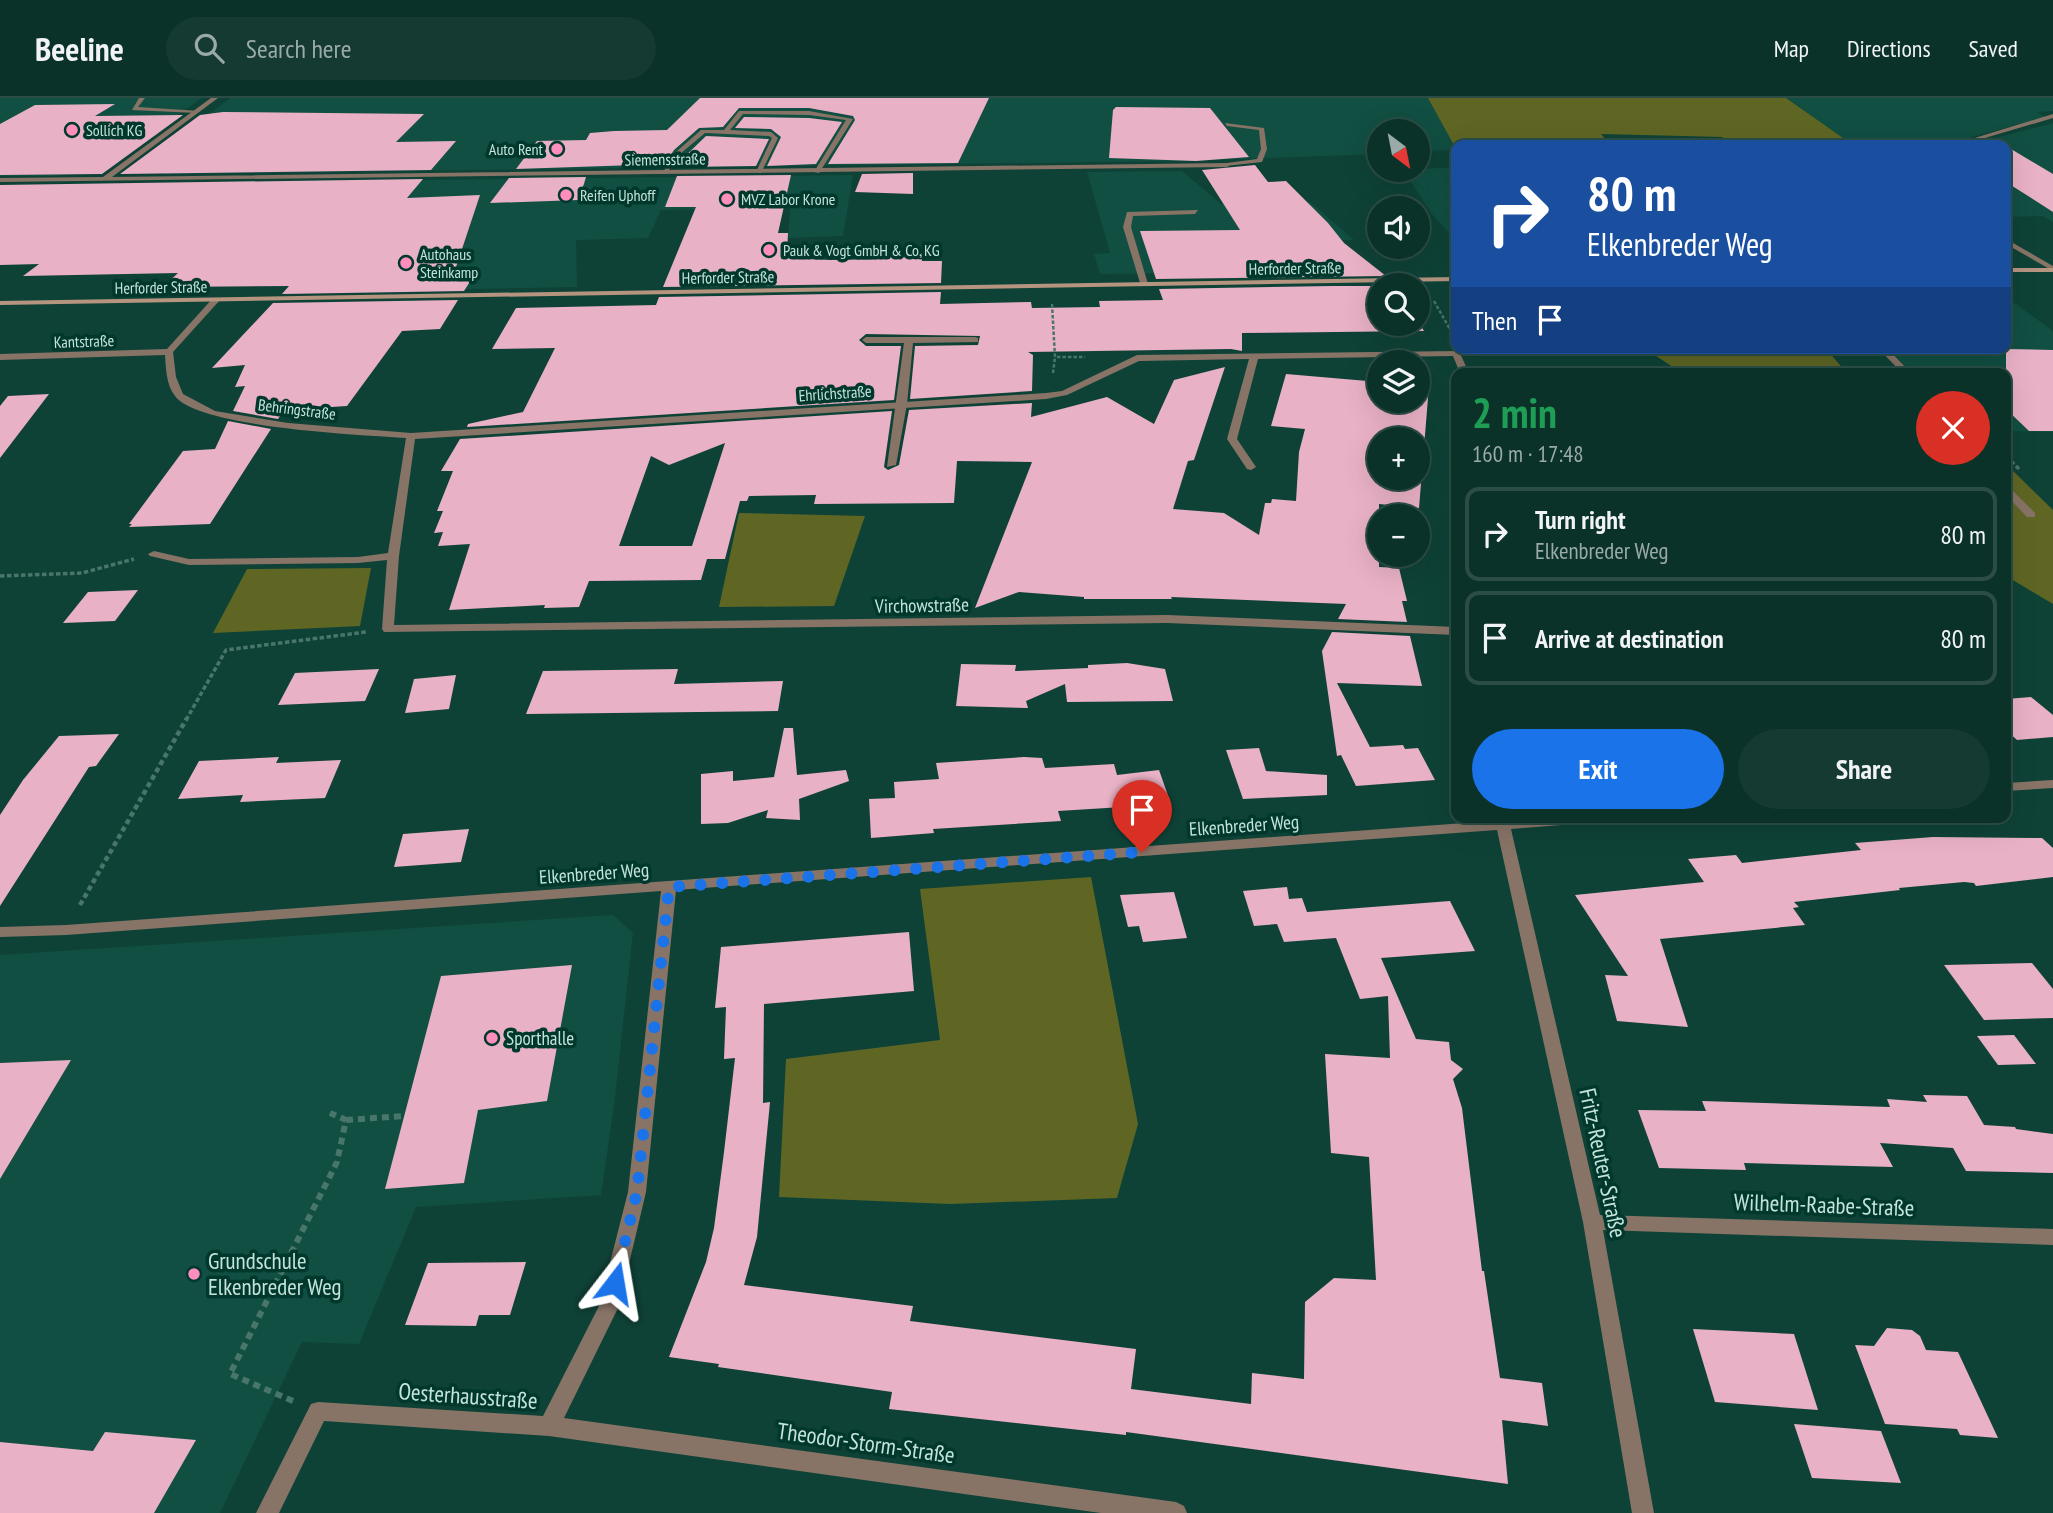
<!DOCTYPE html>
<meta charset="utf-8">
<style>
body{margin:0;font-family:"PT Sans Narrow",sans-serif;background:#143a31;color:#f1f3f6;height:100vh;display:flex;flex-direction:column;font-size:26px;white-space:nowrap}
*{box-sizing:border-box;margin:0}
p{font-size:23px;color:#9aaaa8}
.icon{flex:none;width:38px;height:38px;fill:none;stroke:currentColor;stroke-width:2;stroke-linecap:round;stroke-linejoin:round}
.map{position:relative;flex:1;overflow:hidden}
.sheet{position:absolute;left:1451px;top:270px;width:560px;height:455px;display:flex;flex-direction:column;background:#0b3229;border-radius:14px;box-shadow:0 7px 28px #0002,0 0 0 2px #2b4d46}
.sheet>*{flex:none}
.banner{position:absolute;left:1451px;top:42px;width:560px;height:214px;border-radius:14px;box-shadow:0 7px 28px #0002,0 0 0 2px #2b4d46;background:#1a4fa0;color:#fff;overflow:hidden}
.needle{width:46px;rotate:148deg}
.controls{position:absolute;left:1367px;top:21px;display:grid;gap:14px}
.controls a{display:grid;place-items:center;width:63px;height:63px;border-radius:50%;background:#0b3229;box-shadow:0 7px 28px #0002,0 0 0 2px #2b4d46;font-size:35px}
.pin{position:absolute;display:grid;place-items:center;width:60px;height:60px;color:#fff;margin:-72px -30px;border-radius:50% 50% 50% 0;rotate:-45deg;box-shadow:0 0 7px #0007}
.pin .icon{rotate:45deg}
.me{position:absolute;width:77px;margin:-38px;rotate:14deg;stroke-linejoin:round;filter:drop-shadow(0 0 5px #0008)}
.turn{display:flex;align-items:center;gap:24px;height:147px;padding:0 21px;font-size:32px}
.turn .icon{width:91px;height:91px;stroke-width:2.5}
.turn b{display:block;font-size:49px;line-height:60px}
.then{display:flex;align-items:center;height:66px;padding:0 21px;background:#0003;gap:14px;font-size:26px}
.round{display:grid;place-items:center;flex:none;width:74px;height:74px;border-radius:37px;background:#143a31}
.head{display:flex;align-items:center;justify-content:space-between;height:119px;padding:0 21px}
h1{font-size:42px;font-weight:700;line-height:52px;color:#1e9e55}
.cta{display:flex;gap:14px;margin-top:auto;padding:14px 21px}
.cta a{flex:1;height:80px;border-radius:42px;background:#1a73e8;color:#fff;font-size:28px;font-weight:700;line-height:80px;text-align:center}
.cta a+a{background:#143a31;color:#f1f3f6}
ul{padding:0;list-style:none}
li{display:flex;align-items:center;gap:21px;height:94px;margin:0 14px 10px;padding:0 7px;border:4px solid #2b4d46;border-radius:14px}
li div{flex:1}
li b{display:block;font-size:26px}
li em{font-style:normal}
header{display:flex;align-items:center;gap:42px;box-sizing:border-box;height:98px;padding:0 35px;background:#0b3229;border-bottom:2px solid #2b4d46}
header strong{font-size:33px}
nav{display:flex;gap:38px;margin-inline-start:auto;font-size:24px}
.search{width:490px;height:63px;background:#143a31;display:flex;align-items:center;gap:18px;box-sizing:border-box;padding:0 24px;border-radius:38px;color:#9aaaa8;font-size:26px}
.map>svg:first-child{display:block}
.built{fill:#114f42}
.green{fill:#5f6624}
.building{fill:#e9b1c5;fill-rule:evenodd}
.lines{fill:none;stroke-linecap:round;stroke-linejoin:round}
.path-far3{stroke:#49766b;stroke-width:2.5;stroke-dasharray:3.5 2;stroke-linecap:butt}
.path-far2{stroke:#49766b;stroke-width:3.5;stroke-dasharray:4.5 2.5;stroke-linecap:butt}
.path-far1{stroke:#49766b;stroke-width:4.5;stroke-dasharray:5 3.5;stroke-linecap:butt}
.path{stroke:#49766b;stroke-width:6;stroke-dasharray:7 5;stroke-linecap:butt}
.service{fill:#887467;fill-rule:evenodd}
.minor{fill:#887467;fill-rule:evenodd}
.secondary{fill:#b59580;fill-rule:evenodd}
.route{stroke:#1a73e8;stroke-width:12;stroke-dasharray:0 21.6}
.poi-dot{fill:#fe8ebb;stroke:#01382d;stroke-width:2.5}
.labels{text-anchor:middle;stroke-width:7;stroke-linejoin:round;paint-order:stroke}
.far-poi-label{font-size:16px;fill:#c4e3da;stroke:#01382d;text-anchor:start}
.far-street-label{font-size:16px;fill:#c4e3da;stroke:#01382d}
.street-label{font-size:19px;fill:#c4e3da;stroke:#01382d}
.poi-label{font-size:19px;fill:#c4e3da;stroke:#01382d;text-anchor:start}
.near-street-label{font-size:23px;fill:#c4e3da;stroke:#01382d}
.near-poi-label{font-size:23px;fill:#c4e3da;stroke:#01382d;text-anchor:start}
</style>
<header>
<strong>Beeline</strong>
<div class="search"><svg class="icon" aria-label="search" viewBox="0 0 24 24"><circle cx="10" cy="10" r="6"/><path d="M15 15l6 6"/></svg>Search here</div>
<nav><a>Map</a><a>Directions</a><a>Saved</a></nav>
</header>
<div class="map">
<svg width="2053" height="1415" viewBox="0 0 2053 1415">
<rect width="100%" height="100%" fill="#0f4237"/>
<!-- built -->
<g class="built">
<path d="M0 0H202L106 67 86 74 56 78H0Z"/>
<path d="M230 0H1428L1456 51 1418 54V33H1379V56L1183 63 164 76 144 67Z"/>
<path d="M1786 0H2053V13L2037 14 2045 19 1943 47H1853Z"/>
<path d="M2053 25V124L2043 118 2006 119V47H1968Z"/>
<path d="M1456 69V143L1432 116 1403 72Z"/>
<path d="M1182 73 1221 106 1310 104 1354 142 1255 144 1293 174 1100 176 1094 156 1110 155 1087 74Z"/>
<path d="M853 77 843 138 788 140 790 110 661 112 648 140 576 142 577 189 316 194 0 87Z"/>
<path d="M2006 199 2053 233V334L2006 333V275H1912L1887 250H2006Z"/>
<path d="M613 817 633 835 614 1008 601 1097 416 1109 359 1246 302 1244 220 1415H0V857Z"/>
</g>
<!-- green -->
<g class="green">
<path d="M1428 0H1786L1853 47H1731L1722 39 1601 36 1610 47H1456V51Z"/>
<path d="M1644 250H1825L1847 275H1682Z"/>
<path d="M2006 366 2053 412V506L2006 478Z"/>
<path d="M739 415 865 418 834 508 719 509Z"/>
<path d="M371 470 360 528 213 535 247 471Z"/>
<path d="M1091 779 1138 1026 1117 1100 950 1106 779 1099 786 961 940 942 920 791Z"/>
</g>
<!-- building -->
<g class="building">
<path d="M700 0H989L958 65 828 66 855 22 853 18 809 10H739L723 29 699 30 674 52 665 66 516 71 537 43 586 42 590 35 614 33 667 32Z"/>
<path d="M115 6 95 18 183 17 102 76 0 77V26L35 7Z"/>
<path d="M1116 9 1210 10 1249 59 1196 63 1109 60 1113 12Z"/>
<path d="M223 14 424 16 396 44 456 43 431 72 120 76 200 17Z"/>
<path d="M744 19 809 20 842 24 816 66 767 68 781 39 771 31 735 30Z"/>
<path d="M706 38 768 41H769L756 68 681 69 683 65 677 66Z"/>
<path d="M2006 48 2053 76V114L2006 84Z"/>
<path d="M1255 67 1268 84 1286 83 1328 125 1344 145 1386 178 1156 181 1140 133 1240 132 1202 72Z"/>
<path d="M913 75V96L855 94 862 76Z"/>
<path d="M791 77 778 135H788L787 156H805V161L831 162 890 161 891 156 922 155V163H942L941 185 663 189 696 109H665L677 78Z"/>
<path d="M586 79 579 102 490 105 509 80Z"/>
<path d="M423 81 407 100 480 97 454 175 476 174 464 193 282 196 289 188 163 189 178 175 23 178 39 166 0 167V87Z"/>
<path d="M1379 187V226H1418V223L1424 233 1242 235V253L1231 251 1028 254 1033 257 1032 293 910 301 915 248 978 247 980 238 866 236 859 242 866 248H901L894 302 467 329 468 326 523 314 555 250 492 251 516 210 656 207 659 199 941 194 940 206 1031 204 1032 210 1100 209 1099 203 1163 202 1159 191 1394 187Z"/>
<path d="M458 202 440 231 402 233 347 308 284 312 278 321 233 313 245 288 235 289 245 267 212 270 273 205Z"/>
<path d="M2006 251 2053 252V333H2029L2006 311Z"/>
<path d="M1225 269 1194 362 1188 363 1173 411 1224 415 1259 437 1265 405H1271L1272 401 1296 403 1299 354 1305 331 1271 328 1286 276 1379 284V303H1418V287L1429 288 1419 410 1379 406V469L1399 470 1407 503H1402L1407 524 1338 521 1346 506 1171 499 1172 501H1084V499L1019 494 975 510 1032 364 957 363 954 405 814 406 816 397 749 398 747 403H740L725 461H707L701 482 589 483 579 509 544 510 545 507 449 512 470 446 438 448 443 434 434 435 443 413H437L453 373H441L460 341 892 313 884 369 888 372 899 367 909 312 1032 305 1031 319 1107 299 1154 326 1174 282ZM1379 341H1418V380H1379ZM725 345 692 448H619L651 358 669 367Z"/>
<path d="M49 296 0 360V308L8 298Z"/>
<path d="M228 323 271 331 210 426 129 429 132 426H129L183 353 215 351Z"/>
<path d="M138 492 115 523 63 525 88 494Z"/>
<path d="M1332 534 1410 538 1422 588 1337 585 1370 649 1403 647 1405 651 1418 650 1435 682 1356 688 1341 657 1337 658 1322 553Z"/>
<path d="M1127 565 1165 571 1173 603 1067 604 1065 586 1026 603 1028 610 956 608 961 566 1016 567 1015 573 1088 570V567Z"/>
<path d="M379 571 365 603 278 607 295 575Z"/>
<path d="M678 571 674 586 783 583 778 613 526 616 543 573Z"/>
<path d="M456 577 449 611 405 615 414 581Z"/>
<path d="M2031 599 2053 617V639L2017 642 2006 632V601Z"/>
<path d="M784 630H793L797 677 846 672 849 683 799 701 800 722 766 720 768 712 728 725 701 726V676L733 673V683L774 679Z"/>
<path d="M119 636 96 668 89 669 0 808V717L23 682 59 638Z"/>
<path d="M1259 650 1266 673 1327 677V697L1243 701 1226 652Z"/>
<path d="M279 659 276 665 341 662 325 700 240 704 243 697 178 701 199 663Z"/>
<path d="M1024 659 1042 660 1045 670 1114 666 1117 677 1159 672 1171 706 1058 713 1061 723 933 731 934 735 871 740 869 701 895 700 894 684 939 681 936 665Z"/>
<path d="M469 731 461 764 394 769 403 736Z"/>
<path d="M1933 739 2042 740 2053 750V779L1976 788 1974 785 1964 784 1899 790 1900 792 1794 804 1799 809 1793 810 1805 827 1660 841 1688 929 1617 923 1605 877 1628 878 1575 797 1704 784 1688 761 1736 757 1742 765 1861 752 1855 745Z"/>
<path d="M1287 789 1289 801 1302 800 1307 814 1450 803 1475 853 1381 860 1416 941 1449 944 1451 962 1463 971 1453 981 1462 1010 1482 1173H1484L1500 1280 1542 1285 1548 1328 1502 1322 1508 1386 1126 1334V1337L889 1311 892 1294 718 1269 719 1266 669 1259 706 1164 714 1130 724 1054 735 960 724 961 726 909 715 910 721 849 909 834 914 893 764 906 763 1005 770 1004 757 1139 744 1187 913 1208 910 1223 1136 1251 1131 1291 1251 1306 1252 1275 1304 1281 1305 1204 1334 1180 1376 1182 1369 1059 1331 1055 1325 956 1390 960 1388 898 1360 901 1336 840 1284 844 1277 826 1254 828 1243 793Z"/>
<path d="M1174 794 1187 840 1143 844 1139 828 1128 829 1120 797Z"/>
<path d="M2032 865 2053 891V920L1984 922 1944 867Z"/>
<path d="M572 867 547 1003 478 1012 464 1085 385 1091 441 878Z"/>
<path d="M2014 937 2036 966 1998 967 1977 938Z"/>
<path d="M71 962 0 1081V965Z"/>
<path d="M1923 997 1967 998 1984 1027 2015 1029 2016 1031 2053 1036V1075L1966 1073 1953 1050 1880 1045 1893 1069 1744 1065 1746 1072 1659 1070 1638 1012 1706 1013 1702 1003 1890 1009 1887 1001 1927 1004Z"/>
<path d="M526 1164 510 1217H479L476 1228 405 1227 428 1165Z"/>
<path d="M1887 1230 1912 1232 1920 1238 1926 1252 1958 1254 1998 1340 1960 1337 1957 1331 1885 1326 1855 1247 1874 1248Z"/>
<path d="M1693 1231 1794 1236 1818 1312 1715 1304Z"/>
<path d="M1794 1326 1881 1333 1901 1385 1812 1380Z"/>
<path d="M105 1334 196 1342 154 1415H0V1344L93 1353Z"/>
</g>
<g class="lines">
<!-- path-far3 -->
<g class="path-far3">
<path d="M1434 203 1452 235"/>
<path d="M1052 206 1055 259H1085"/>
<path d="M1053 275 1055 259"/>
</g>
<!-- path-far2 -->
<g class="path-far2">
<path d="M2006 358 2020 372"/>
<path d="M0 478 82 475 134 461"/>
<path d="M186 622 226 552 366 534"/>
</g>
<!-- path-far1 -->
<path class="path-far1" d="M80 807 187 620"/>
<!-- path -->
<g class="path">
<path d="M346 1022 404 1018"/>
<path d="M293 1303 230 1276 337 1064 346 1022 330 1015"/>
</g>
<!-- service -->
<g class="service">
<path d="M139 0H145L138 9 200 13 197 15 132 12Z"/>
<path d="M739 13H809L853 21 819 75 814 74 846 22 809 17 743 16 730 32 771 34 778 40 761 75 756 74 772 40 769 38 705 35 680 56 666 76H662L676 54 701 32H724Z"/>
<path d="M1225 25 1264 30 1267 51 1262 64 1225 68 1227 65 1257 61 1261 51 1259 32 1227 28Z"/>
<path d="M1198 112 1195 116 1133 118 1131 129 1148 186 1141 188 1123 129 1127 114Z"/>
<path d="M2006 141 2053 168V173L2006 146Z"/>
<path d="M975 239 978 240V244L913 245 907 306 896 367 887 369 904 245H866L862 242 866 239Z"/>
<path d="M1878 250H1887L1911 275H1902Z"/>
<path d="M2006 389 2010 390 2035 415V419H2027L2006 397Z"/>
</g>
<!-- minor -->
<g class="minor">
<path d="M211 0H218L112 79 1227 65 1230 67 1227 69 0 84V80L103 79Z"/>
<path d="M2053 16V20L1961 47H1952Z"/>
<path d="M213 200 220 202 173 254 176 279 183 296 215 313 288 325 411 335 1046 295 1062 293 1137 257 1459 253 1469 275H1460L1453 258 1258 261 1237 341 1256 369 1251 372 1247 371 1227 341 1249 261 1139 263 1067 297 1046 301 415 341 399 458 394 527 1167 517 1456 529V537L1167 525 384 534 382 531 387 462 358 465 189 467 150 458 148 456 154 453 189 461 358 459 388 455 406 340C363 337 199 330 175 298 166 287 166 270 165 257L0 262V256L167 251Z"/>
<path d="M2053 682V690L2006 693V685Z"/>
<path d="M1547 719H1617L1610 723 1511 731 1600 1117 2053 1131V1147L1603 1132 1654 1415H1632L1583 1124 1497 732 676 792 646 1094 619 1208 564 1320 1176 1404 1184 1408 1187 1415H1101L549 1338 324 1323 279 1415H256L311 1306 318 1304 543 1318 599 1208 628 1094 661 793 66 837 0 839V829L66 827Z"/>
</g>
<!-- secondary -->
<g class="secondary">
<rect x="2006" y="170" width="47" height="4"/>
<path d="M1456 179V183L0 207V203Z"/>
</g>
</g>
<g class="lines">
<!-- route -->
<path class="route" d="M615 1185 637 1094 669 789 1142 754"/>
</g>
<!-- markers -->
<g class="poi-dot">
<circle cx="72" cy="32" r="7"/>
<circle cx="557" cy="51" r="7"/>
<circle cx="566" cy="97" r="7"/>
<circle cx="727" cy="101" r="7"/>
<circle cx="769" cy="152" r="7"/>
<circle cx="406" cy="165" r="7"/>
<circle cx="492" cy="940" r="7"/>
<circle cx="194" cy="1176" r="7"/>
</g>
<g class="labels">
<!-- far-poi labels -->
<g class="far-poi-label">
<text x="86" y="38">Sollich KG</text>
<text x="543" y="57" text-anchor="end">Auto Rent</text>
<text x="580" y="103">Reifen Uphoff</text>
<text x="741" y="107">MVZ Labor Krone</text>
<text x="783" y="158">Pauk &amp; Vogt GmbH &amp; Co. KG</text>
<text x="420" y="162">Autohaus<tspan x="420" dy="18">Steinkamp</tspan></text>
</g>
<!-- far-street labels -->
<g class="far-street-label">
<text transform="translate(665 61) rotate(-1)" y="6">Siemensstraße</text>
<text transform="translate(1295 170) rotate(-1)" y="6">Herforder Straße</text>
<text transform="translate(728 179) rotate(-1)" y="6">Herforder Straße</text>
<text transform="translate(161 189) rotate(-1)" y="6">Herforder Straße</text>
<text transform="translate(84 243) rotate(-2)" y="6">Kantstraße</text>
<text transform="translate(835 295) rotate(-4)" y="6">Ehrlichstraße</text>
<text transform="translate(297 311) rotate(7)" y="6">Behringstraße</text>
</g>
<!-- street labels -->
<g class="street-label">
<text transform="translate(922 507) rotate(-1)" y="7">Virchowstraße</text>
<text transform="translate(1244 727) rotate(-4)" y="7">Elkenbreder Weg</text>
<text transform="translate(594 775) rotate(-4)" y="7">Elkenbreder Weg</text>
</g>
<!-- poi labels -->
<g class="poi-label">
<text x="506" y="947">Sporthalle</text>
</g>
<!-- near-street labels -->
<g class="near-street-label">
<text transform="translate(1603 1065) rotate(78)" y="8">Fritz-Reuter-Straße</text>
<text transform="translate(1824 1107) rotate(2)" y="8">Wilhelm-Raabe-Straße</text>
<text transform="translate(468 1298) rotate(4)" y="8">Oesterhausstraße</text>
<text transform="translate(866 1345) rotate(8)" y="8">Theodor-Storm-Straße</text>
</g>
<!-- near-poi labels -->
<g class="near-poi-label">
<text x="208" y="1171">Grundschule<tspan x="208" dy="26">Elkenbreder Weg</tspan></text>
</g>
</g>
</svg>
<div class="controls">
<a><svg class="needle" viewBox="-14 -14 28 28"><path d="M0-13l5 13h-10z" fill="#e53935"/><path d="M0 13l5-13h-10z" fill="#9aaaa8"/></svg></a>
<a><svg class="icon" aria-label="sound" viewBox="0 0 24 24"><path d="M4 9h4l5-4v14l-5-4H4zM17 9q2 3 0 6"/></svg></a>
<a><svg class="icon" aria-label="search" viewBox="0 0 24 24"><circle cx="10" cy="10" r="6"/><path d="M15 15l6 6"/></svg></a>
<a><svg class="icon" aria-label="layers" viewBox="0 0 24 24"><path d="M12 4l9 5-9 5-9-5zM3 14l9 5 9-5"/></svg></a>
<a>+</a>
<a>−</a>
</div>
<div class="pin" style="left:1142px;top:754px;background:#d93025"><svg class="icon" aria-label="arrive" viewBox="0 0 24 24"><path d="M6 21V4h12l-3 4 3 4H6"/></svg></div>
<svg class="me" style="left:615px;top:1185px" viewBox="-20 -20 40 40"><path d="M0-17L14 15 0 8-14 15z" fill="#1a73e8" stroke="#fff" stroke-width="4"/></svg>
<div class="banner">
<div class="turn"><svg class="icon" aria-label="right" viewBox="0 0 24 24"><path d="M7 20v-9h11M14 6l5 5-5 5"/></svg><div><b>80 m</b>Elkenbreder Weg</div></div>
<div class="then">Then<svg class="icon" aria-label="arrive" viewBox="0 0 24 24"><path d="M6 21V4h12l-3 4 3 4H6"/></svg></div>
</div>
<section class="sheet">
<div class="head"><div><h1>2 min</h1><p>160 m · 17:48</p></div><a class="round" style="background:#d93025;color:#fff"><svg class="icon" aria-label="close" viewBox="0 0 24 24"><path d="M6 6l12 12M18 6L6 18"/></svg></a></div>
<ul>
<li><svg class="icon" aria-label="right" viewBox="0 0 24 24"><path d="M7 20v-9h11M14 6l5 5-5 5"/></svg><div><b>Turn right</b><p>Elkenbreder Weg</p></div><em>80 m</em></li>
<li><svg class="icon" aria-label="arrive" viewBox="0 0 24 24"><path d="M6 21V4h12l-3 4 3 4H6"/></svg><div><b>Arrive at destination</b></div><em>80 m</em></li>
</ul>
<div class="cta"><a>Exit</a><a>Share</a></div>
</section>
</div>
